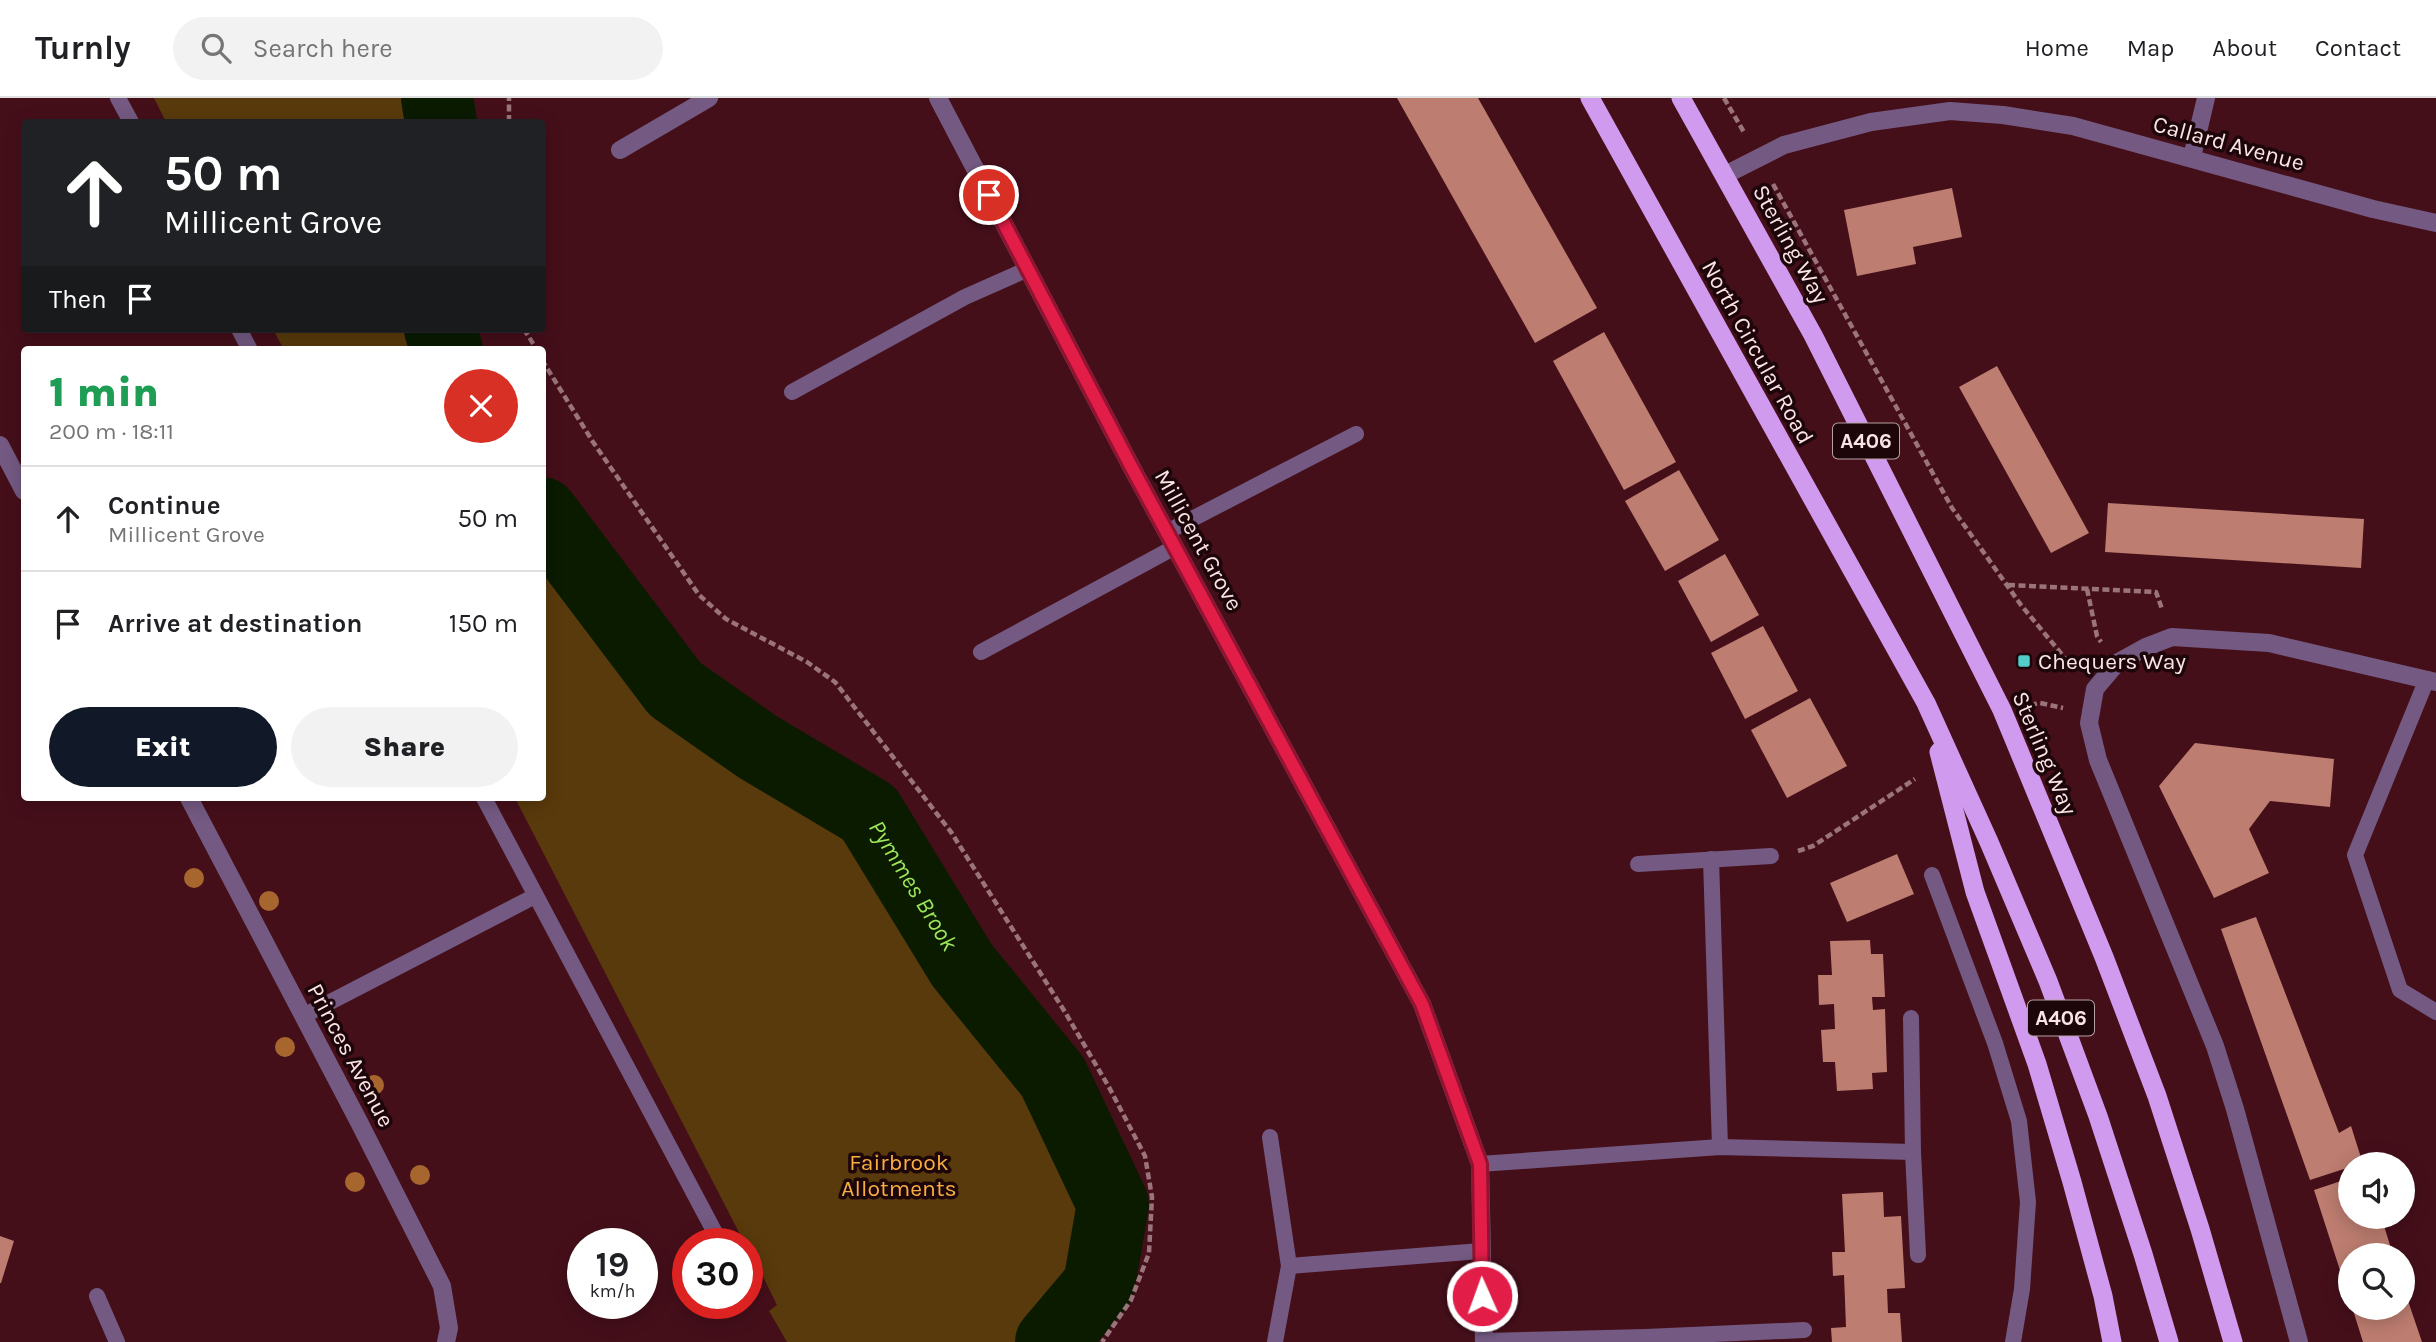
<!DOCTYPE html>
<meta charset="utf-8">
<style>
body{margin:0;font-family:Karla,sans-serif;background:#f2f2f2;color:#202124;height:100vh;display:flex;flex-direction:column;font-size:26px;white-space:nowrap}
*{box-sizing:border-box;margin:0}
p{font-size:23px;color:#757577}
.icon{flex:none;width:38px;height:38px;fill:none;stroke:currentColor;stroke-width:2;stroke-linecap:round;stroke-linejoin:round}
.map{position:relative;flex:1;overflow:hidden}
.details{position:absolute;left:21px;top:248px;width:525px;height:455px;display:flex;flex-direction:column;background:#fff;border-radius:7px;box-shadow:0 4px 18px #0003}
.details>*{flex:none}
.hud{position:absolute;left:21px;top:21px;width:525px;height:214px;border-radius:7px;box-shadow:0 4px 18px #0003;background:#202124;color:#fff;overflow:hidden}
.fabs{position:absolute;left:2338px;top:1054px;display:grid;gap:14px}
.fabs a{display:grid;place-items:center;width:77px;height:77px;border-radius:50%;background:#fff;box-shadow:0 4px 18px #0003;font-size:35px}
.speed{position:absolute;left:567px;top:1130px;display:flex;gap:14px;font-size:35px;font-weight:700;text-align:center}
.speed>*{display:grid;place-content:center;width:91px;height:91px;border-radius:50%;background:#fff;box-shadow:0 4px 18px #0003;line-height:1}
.speed small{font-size:18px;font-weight:400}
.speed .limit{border:10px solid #d22;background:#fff;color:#111}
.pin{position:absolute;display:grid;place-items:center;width:60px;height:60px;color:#fff;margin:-30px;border:4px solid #fff;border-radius:50%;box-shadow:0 2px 7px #0007}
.me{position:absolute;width:77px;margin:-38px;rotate:358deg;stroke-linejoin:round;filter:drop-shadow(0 0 5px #0008)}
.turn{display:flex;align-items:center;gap:24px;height:147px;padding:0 28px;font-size:32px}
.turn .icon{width:91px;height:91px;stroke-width:2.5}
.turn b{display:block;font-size:49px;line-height:60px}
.then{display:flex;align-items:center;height:66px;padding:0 28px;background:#0003;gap:14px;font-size:26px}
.round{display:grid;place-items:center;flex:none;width:74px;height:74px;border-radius:37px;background:#f2f2f2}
.head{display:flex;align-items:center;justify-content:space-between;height:119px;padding:0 28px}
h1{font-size:42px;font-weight:800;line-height:52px;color:#1e9e55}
.cta{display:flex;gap:14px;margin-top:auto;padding:14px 28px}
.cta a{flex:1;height:80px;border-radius:42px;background:#111827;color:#fff;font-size:28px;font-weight:800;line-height:80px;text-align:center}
.cta a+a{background:#f2f2f2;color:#202124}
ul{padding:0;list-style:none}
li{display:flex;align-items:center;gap:21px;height:105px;padding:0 28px;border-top:2px solid #e0e0e0}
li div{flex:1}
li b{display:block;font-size:26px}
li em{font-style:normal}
header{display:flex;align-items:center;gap:42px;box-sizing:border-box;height:98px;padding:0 35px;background:#fff;border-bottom:2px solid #e0e0e0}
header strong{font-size:33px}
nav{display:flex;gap:38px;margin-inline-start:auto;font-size:24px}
.search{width:490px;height:63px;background:#f2f2f2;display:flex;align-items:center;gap:18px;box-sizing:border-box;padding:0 24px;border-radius:38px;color:#757577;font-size:26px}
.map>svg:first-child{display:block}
.green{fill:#593a0c}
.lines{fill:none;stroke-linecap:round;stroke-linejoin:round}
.river{stroke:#0a1b00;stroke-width:72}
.building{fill:#bd7d70}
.path{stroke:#9b747b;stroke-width:4.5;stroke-dasharray:7 3.5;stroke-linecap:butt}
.service{stroke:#745a83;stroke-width:16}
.minor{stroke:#745a83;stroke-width:18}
.trunk{stroke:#d09bef;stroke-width:19}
.tree{fill:#a8662f}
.route-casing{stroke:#92132f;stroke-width:18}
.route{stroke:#e11d48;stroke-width:12}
.poi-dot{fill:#53cdca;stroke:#1d060a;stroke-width:2.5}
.labels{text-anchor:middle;stroke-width:7;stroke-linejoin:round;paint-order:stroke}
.shield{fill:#1d060a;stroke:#b8a1a4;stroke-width:2}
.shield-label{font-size:21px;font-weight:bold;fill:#fbe4e6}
.street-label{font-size:23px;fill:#fbe4e6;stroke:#1d060a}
.poi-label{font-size:23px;fill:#fbe4e6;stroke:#1d060a;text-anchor:start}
.park-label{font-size:23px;fill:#f9ae40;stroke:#1d060a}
.water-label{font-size:24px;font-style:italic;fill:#9de55a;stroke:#1d060a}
</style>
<header>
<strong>Turnly</strong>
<div class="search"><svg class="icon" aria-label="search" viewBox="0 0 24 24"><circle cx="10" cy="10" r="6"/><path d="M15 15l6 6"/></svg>Search here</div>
<nav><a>Home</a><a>Map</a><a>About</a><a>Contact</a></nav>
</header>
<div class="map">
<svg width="2436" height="1244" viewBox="0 0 2436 1244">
<rect width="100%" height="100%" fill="#450f1a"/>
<!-- green -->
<g class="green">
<path d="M154 0H419L425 17V24H166Z"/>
<path d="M273 231H421L430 252H284Z"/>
<path d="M543 441 673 613 851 720 1082 1047 1096 1096V1139L1084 1175 1058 1207 1016 1244H787L769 1213 777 1207 747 1146H745L515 700H542Z"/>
</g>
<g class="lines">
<!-- river -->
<g class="river">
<path d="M437 0 441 24"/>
<path d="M440 231 447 252"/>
<path id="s1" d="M542 415 675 591 758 649 869 715 962 867 1053 979 1113 1106 1099 1187 1051 1244"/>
</g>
</g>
<!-- building -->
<g class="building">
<path d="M1397 0H1478L1597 210 1535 245Z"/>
<path d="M1952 90 1962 139 1913 149 1916 166 1857 178 1844 112Z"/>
<path d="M1604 234 1676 364 1624 392 1553 263Z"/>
<path d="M1997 268 2089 435 2051 455 1959 289Z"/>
<path d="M1679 372 1719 442 1665 473 1625 403Z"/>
<path d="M2108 405 2364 421 2361 470 2105 454Z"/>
<path d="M1725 456 1759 517 1711 544 1678 483Z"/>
<path d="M1763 528 1798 593 1745 621 1711 555Z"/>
<path d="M1810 600 1847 668 1787 700 1751 632Z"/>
<path d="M2195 645 2334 661 2330 709 2270 703 2249 731 2269 775 2214 800 2159 688Z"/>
<path d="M1897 756 1914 796 1847 824 1830 785Z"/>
<path d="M2256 819 2339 1035 2351 1028 2363 1066H2350V1069L2310 1082 2221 831Z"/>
<path d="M1870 842 1871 856H1883L1885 899H1872L1873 912 1885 911 1887 974 1872 975 1873 991 1837 993 1835 964H1823L1821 932 1835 931 1834 906 1819 907 1818 877H1832L1830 843Z"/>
<path d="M2350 1080V1118H2381L2393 1157H2350V1203L2314 1092Z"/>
<path d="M1883 1094 1884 1119 1901 1118 1905 1190 1887 1191 1888 1215H1900L1902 1244H1832L1831 1230 1846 1229 1844 1177 1833 1178 1832 1154H1845L1842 1096Z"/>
<path d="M0 1138 14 1143 1 1185H0Z"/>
<path d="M2403 1188 2422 1244H2363L2352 1209H2403Z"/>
</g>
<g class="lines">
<!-- path -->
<g class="path">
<path d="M1724 0 1745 36"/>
<path d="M509 24V0"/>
<path d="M1773 86 1952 410 2021 507 2074 571"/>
<path d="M524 231 537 252"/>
<path d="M542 262 593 344 699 497 726 521 807 564 835 584 951 734 1065 914 1110 991 1145 1058 1152 1099 1149 1155 1131 1202 1102 1244"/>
<path d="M2008 487 2156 494 2162 511"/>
<path d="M2087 491 2097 538 2101 544"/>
<path d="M2030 607 2040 605 2063 610"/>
<path d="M1798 753 1813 748 1915 681"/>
</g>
<!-- service -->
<g class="service">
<path d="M118 0 131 24"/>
<path d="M239 231 250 252"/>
<path d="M792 294 965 199 1028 171"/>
<path d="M1167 434 1356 336"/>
<path d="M981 554 1175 449"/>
<path d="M2427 581 2355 757 2400 892 2436 914"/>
<path d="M484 700 721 1146"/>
<path d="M1711 761 1720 1049"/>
<path d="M1638 766 1771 758"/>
<path d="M1932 777 1995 945 2019 1023 2028 1104 2022 1191 2013 1244"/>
<path d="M303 918 535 798"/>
<path d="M1911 920 1913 1054 1918 1157"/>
<path d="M1270 1039 1289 1168 1275 1244"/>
<path d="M1480 1066 1720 1049 1913 1054"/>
<path d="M1289 1168 1481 1153"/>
<path d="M97 1198 117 1244"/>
<path d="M1484 1243 1646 1239"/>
<path d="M1647 1244 1646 1239 1804 1232"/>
</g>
<!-- minor -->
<g class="minor">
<path d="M938 0 1132 370 1422 906 1480 1066 1484 1244"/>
<path d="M620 52 709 0"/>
<path d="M2192 59 2206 0"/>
<path d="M1725 77 1784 47 1871 24 1950 13 2003 17 2073 28 2373 111 2436 125"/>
<path d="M0 347 24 393"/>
<path d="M189 700 359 1024 442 1188 449 1230 446 1244"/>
<path d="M2299 1244 2235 1011 2215 948 2098 662 2089 625 2095 591 2117 565 2146 549 2172 539 2269 545 2436 584"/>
</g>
<!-- trunk -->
<g class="trunk">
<path d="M1590 0 1926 605 1989 744 2048 883 2098 1018 2143 1156 2169 1244"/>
<path d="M1681 0 1813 237 2002 612 2104 859 2157 998 2200 1131 2233 1244"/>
<path d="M1939 654 1975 794 2037 966 2072 1084 2103 1198 2112 1244"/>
</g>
</g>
<!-- trees -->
<g class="tree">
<circle cx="194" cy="780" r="10"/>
<circle cx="269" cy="803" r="10"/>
<circle cx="285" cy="949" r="10"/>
<circle cx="374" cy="987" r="10"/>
<circle cx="420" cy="1077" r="10"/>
<circle cx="355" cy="1084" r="10"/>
</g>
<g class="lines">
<defs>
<path id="route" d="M989 97 1132 370 1422 906 1480 1066 1482 1198"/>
</defs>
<!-- route casing -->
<use href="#route" class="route-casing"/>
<!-- route -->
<use href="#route" class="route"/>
</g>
<!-- markers -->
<rect class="poi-dot" x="2017" y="556" width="14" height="14" rx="3.5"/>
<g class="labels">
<!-- shield labels -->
<g class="shield">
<rect x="1833" y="325.5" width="66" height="35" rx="5"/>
<rect x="2028" y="902.5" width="66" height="35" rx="5"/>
</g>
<g class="shield-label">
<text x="1866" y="350">A406</text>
<text x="2061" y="927">A406</text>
</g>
<!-- street labels -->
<g class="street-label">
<text transform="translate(2229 45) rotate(15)" y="8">Callard Avenue</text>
<text transform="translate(1791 146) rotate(61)" y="8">Sterling Way</text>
<text transform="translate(1758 254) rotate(61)" y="8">North Circular Road</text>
<text transform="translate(1199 442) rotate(61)" y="8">Millicent Grove</text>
<text transform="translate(2045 655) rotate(67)" y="8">Sterling Way</text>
<text transform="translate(351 957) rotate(62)" y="8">Princes Avenue</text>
</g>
<!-- poi labels -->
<g class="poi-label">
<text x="2038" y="571">Chequers Way</text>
</g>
<!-- park labels -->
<g class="park-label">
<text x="899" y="1072">Fairbrook<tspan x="899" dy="26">Allotments</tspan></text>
</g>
<!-- water labels -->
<g class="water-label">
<text dy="8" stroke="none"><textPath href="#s1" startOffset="536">Pymmes Brook</textPath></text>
</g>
</g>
</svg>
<div class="fabs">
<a><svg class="icon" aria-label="sound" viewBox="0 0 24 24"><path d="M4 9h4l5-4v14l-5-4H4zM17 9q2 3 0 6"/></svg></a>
<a><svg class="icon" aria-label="search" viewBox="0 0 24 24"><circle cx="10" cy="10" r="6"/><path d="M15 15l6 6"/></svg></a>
</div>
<div class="speed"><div>19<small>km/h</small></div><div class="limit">30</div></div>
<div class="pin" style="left:989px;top:97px;background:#d93025"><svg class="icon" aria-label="arrive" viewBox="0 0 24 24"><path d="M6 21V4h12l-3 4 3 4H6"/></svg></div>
<svg class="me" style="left:1482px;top:1198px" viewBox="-20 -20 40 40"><circle r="17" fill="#e11d48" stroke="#fff" stroke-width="3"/><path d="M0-11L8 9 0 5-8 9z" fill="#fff"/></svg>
<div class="hud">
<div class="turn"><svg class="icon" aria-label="ahead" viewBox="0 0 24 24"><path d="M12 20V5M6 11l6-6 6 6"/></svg><div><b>50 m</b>Millicent Grove</div></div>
<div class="then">Then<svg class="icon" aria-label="arrive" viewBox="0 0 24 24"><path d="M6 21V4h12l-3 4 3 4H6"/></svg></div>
</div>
<section class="details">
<div class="head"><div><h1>1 min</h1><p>200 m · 18:11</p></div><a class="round" style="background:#d93025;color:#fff"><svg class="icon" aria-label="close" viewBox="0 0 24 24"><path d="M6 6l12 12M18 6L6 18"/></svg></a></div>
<ul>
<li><svg class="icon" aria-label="ahead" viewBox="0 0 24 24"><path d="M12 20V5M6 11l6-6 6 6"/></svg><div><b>Continue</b><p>Millicent Grove</p></div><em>50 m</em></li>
<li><svg class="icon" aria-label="arrive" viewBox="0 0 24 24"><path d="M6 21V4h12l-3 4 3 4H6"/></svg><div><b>Arrive at destination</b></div><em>150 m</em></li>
</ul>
<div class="cta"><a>Exit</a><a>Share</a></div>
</section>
</div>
